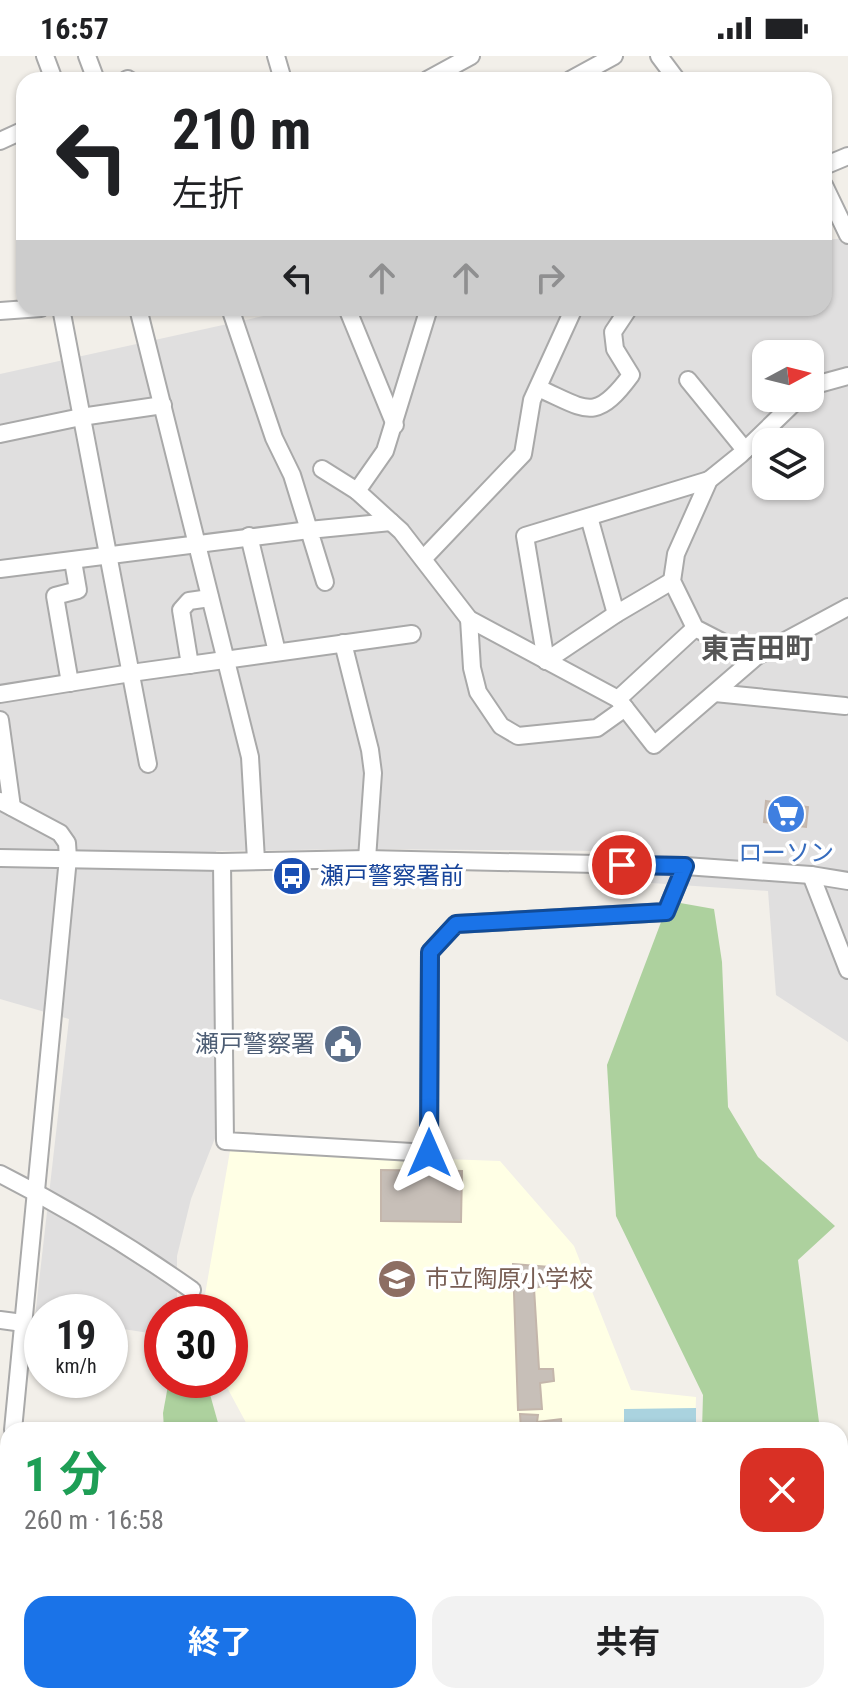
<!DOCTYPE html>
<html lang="ja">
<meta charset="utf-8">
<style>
body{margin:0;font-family:"Roboto Condensed","Noto Sans JP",sans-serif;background:#f2f2f2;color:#202124;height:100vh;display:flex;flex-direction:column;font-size:30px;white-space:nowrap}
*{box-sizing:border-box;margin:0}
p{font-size:26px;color:#757577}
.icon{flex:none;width:44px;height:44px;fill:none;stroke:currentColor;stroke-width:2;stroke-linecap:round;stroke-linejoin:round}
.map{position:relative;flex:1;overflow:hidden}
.sheet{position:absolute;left:0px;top:1366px;width:848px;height:282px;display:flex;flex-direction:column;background:#fff;border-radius:24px 24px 0 0;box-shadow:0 2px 6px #0004}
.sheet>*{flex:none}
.banner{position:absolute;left:16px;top:16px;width:816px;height:244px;border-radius:24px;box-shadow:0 2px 6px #0004;background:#fff;color:#202124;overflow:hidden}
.needle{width:52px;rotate:83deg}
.controls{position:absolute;left:752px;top:284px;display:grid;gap:16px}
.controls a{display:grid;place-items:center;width:72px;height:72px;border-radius:16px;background:#fff;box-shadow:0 2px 6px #0004;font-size:40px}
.speed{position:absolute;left:24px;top:1238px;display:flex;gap:16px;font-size:40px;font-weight:700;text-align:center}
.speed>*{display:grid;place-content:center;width:104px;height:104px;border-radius:50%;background:#fff;box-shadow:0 2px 6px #0004;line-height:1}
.speed small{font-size:20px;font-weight:400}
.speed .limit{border:12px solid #d22;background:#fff;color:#111}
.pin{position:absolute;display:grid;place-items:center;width:68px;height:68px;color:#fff;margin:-34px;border:4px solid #fff;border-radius:50%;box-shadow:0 2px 8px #0007}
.me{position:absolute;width:88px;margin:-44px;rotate:0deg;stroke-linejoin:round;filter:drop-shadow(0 0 6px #0008)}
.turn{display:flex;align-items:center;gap:28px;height:168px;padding:0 24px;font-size:36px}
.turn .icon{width:104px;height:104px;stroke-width:2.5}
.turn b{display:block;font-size:56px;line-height:68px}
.lanes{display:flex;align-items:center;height:76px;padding:0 24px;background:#0003;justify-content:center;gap:40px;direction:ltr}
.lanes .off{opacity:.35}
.round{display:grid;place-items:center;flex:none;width:84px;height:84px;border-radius:24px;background:#f2f2f2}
.head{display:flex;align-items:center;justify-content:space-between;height:136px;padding:0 24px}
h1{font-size:48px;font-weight:700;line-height:60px;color:#1e9e55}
.primary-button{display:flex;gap:16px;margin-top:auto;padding:16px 24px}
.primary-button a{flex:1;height:92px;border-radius:24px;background:#1a73e8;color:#fff;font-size:32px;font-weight:700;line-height:92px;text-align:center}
.primary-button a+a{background:#f2f2f2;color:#202124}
.status{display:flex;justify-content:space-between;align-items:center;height:56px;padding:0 40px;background:#fff;direction:ltr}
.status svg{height:22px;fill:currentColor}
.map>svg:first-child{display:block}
.residential{fill:#e0dfdf;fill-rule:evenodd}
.education{fill:#ffffe5}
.forest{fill:#add19e}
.water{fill:#aad3df}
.building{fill:#c7bfb8;stroke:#c4b6ab;stroke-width:2}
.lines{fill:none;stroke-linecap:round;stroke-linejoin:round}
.minor-casing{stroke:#a9a9a9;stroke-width:20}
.minor{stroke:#fff;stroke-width:16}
.route-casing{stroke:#114b97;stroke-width:20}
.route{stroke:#1a73e8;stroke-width:14}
.labels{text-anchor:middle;stroke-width:7;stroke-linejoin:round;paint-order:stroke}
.shop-label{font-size:24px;fill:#366cbe;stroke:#fff}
.transit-label{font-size:24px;fill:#164399;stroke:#fff;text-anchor:start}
.service-label{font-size:24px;fill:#4e5e75;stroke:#fff;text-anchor:end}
.education-label{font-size:24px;fill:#785e54;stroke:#fff;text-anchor:start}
.quarter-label{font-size:28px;font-weight:bold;fill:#555;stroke:#fff}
</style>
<div class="status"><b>16:57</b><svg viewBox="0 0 49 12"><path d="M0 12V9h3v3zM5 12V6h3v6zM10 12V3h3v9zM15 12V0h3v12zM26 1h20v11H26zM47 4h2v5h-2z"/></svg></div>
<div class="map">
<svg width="848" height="1647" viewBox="0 0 848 1647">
<rect width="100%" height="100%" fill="#f2efe9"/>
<!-- residential -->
<path class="residential" d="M848 182V986L776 939 768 835 608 824 606 795 361 793 216 795 215 1082 191 1143 177 1200V1256H162V1279L110 1271V1256H42V1262L35 1261 69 963 0 943V318L300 252H824V184ZM766 298H810V342H766ZM766 386H810V430H766Z"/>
<!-- education -->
<path class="education" d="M230 1095 500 1105 574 1190 631 1334 696 1341 695 1374H250L223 1324H230V1256H202Z"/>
<!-- forest -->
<g class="forest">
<path d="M669 845 714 853 722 906 728 1051 758 1101 835 1170 798 1204 820 1374H702L703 1339 616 1160 607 1009Z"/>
<path d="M169 1324H206L220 1374H164L163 1357Z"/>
<path d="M69 1640H262V1647H68Z"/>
<path d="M619 1640H799L798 1647H618Z"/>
</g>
<!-- water -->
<path class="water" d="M696 1352V1374H624V1353Z"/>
<!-- building -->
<g class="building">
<path d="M766 745 808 751 806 771 764 766Z"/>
<path d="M381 1114 462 1115 461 1166 381 1165Z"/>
<path d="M513 1208 549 1211 548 1229 534 1232 539 1313H553L554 1325 540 1327 542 1353 518 1354Z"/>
<path d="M520 1358 538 1359 537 1366 561 1363 562 1374H521Z"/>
</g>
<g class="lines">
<defs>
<g id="minor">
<path d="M45 0 54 24"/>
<path d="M87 0 96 24"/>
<path d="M276 0 283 24"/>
<path d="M659 0 677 24"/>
<path d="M126 24 128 23"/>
<path d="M427 24 471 0"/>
<path d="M570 24 614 0"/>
<path d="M0 85 24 74"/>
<path d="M824 110 848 100"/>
<path d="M824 129 848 179"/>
<path d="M61 252 148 708"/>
<path d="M138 252 250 701 256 804"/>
<path d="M347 252 395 369"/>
<path d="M429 252 385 395 357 435 401 475 469 563 618 643 654 689 757 600 848 551"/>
<path d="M0 255 41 252"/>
<path d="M688 324 745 394"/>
<path d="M538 332C586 353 595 368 631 319L615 293 613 276 629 252"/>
<path d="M810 332 815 329 848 320"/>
<path d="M0 378 81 361 163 349"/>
<path d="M322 413 357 435"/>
<path d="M589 461 616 558"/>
<path d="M249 480 277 596"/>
<path d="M423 503 523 398 532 344 574 252"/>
<path d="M0 513 309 474 292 419 274 382 230 252"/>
<path d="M325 526 309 474 391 466"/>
<path d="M469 563 472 612 478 636 501 670 518 680 597 672 625 652"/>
<path d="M343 587 370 694 373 717 367 803"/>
<path d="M757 600 728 589 695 572 672 525 676 498 709 424 740 399 799 342"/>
<path d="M546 605 525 480 709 424"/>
<path d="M546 605 616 558 672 525"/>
<path d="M190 609 181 554 189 545 210 542"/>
<path d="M70 627 55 540 78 534 73 505"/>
<path d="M715 637 845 650"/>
<path d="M0 638 131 617 412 578"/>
<path d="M618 643 695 572"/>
<path d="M0 664 12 751"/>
<path d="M0 745 60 777 67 787 68 802 13 1374"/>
<path d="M0 802 222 806 367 803 685 810 811 819 848 825"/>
<path d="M222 806 225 1085 429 1097 430 896 456 868 666 856 685 810"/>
<path d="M811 819 848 914"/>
<path d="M0 1118C67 1152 131 1191 192 1234"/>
<path d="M0 1264 23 1267"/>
<path d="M0 1504 8 1428"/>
<path d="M840 1508 848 1514"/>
<path d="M586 1647 587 1640"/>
</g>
</defs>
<!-- minor casing -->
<use href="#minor" class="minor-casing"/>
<!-- minor -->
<use href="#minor" class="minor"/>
</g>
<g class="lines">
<defs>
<path id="route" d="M429 1097 430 896 456 868 666 856 685 810 622 809"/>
</defs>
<!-- route casing -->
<use href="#route" class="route-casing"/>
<!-- route -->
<use href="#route" class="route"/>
</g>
<!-- icons -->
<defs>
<symbol id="supermarket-disc" viewBox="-11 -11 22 22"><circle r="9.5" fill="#3f7fe0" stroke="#fff"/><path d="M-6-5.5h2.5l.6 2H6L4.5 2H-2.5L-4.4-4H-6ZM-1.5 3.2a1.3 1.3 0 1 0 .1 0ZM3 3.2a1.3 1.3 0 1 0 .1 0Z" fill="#fff"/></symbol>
<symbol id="bus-disc" viewBox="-11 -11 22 22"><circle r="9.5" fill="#1a4fb4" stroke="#fff"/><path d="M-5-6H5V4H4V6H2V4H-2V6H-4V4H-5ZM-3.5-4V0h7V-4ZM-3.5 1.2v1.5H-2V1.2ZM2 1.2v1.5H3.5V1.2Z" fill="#fff"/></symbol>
<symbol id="civic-disc" viewBox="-11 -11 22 22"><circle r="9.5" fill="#5c6f8a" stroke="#fff"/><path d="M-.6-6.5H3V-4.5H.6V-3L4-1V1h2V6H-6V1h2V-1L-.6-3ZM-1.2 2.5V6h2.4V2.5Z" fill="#fff"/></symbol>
<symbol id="school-disc" viewBox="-11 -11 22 22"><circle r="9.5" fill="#8d6e63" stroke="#fff"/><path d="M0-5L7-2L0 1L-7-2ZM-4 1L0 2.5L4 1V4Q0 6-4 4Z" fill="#fff"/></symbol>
</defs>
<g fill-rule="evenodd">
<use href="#supermarket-disc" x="764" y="736" width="44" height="44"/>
<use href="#bus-disc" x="270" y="798" width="44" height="44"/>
<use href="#civic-disc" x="321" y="966" width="44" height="44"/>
<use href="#school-disc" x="375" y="1201" width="44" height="44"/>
</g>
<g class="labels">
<!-- shop labels -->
<g class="shop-label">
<text x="786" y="805">ローソン</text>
</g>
<!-- transit labels -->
<g class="transit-label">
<text x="320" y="828">瀬戸警察署前</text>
</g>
<!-- service labels -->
<g class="service-label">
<text x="315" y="996">瀬戸警察署</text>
</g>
<!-- education labels -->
<g class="education-label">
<text x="425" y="1231">市立陶原小学校</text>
</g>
<!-- quarter labels -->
<g class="quarter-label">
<text x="757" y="602">東吉田町</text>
</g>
</g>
</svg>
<div class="controls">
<a><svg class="needle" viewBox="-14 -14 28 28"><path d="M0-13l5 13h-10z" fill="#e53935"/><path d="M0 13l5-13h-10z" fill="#757577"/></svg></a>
<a><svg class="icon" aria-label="layers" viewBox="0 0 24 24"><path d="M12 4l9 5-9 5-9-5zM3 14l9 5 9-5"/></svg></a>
</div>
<div class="speed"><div>19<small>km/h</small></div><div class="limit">30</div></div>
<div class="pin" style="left:622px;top:809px;background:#d93025"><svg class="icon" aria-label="arrive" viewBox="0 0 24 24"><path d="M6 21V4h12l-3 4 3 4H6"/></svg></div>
<svg class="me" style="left:429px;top:1097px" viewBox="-20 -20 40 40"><path d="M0-17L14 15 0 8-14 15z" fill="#1a73e8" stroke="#fff" stroke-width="4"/></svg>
<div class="banner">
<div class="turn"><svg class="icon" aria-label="left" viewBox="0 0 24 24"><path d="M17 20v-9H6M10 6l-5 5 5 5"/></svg><div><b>210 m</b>左折</div></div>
<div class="lanes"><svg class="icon" aria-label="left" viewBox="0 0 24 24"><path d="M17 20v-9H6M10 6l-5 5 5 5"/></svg><svg class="icon off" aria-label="ahead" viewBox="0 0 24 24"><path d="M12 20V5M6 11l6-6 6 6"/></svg><svg class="icon off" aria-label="ahead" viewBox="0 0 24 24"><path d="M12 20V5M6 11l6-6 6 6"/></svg><svg class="icon off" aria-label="right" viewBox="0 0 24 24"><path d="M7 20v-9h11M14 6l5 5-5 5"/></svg></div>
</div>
<section class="sheet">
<div class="head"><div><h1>1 分</h1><p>260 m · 16:58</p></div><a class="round" style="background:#d93025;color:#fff"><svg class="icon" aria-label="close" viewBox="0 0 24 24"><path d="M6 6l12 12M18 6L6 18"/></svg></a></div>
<div class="primary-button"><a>終了</a><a>共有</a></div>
</section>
</div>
